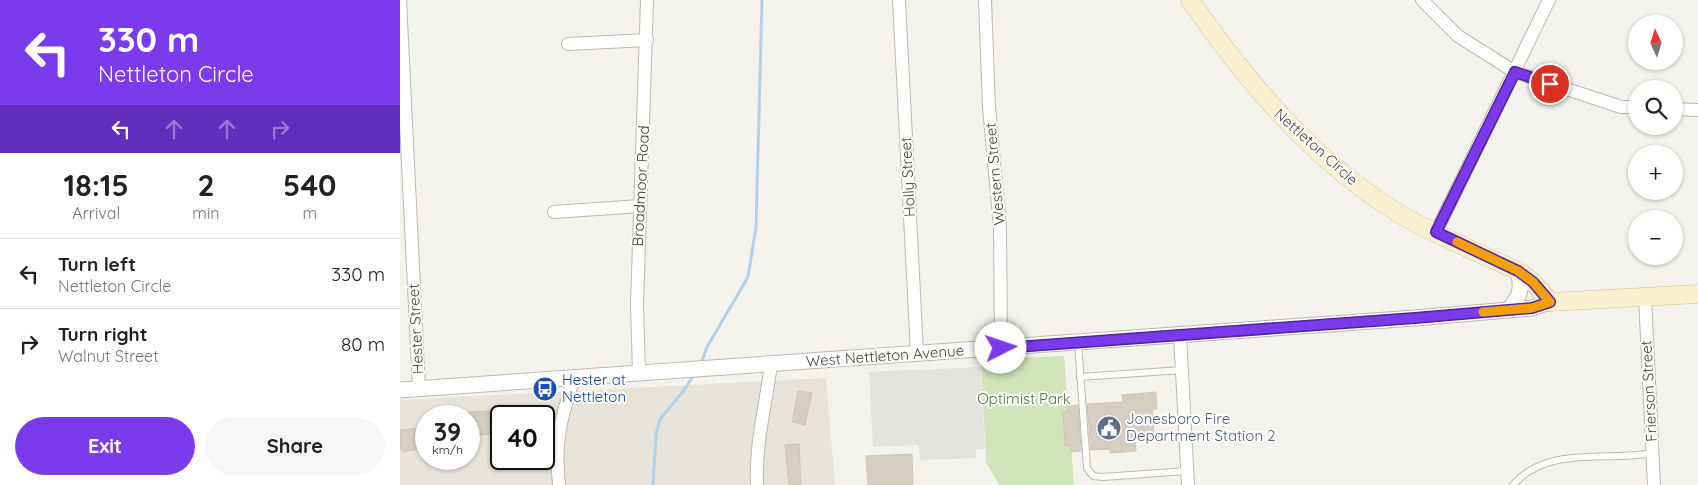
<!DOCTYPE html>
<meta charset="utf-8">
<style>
body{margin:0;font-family:Quicksand,sans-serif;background:#f6f6f6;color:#202124;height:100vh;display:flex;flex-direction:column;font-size:19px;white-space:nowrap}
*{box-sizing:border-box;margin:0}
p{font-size:16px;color:#757577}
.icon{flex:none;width:28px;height:28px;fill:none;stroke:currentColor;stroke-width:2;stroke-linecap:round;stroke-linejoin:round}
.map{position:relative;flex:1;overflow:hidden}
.panel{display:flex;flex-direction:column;background:#fff;width:400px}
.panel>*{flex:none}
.guide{background:#7c3aed;color:#fff;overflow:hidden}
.needle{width:32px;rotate:356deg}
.buttons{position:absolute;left:1228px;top:15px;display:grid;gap:10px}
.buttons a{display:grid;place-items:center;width:55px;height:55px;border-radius:50%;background:#fff;box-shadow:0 1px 4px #0004;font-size:25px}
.speed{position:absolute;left:15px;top:405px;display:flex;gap:10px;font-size:25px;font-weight:700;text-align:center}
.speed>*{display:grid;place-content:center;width:65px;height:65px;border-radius:50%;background:#fff;box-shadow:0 1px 4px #0004;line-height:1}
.speed small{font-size:12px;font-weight:400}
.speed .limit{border:2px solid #111;border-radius:8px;background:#fff;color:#111}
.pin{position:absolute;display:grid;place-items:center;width:42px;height:42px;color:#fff;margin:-21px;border:2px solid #fff;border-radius:50%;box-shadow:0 1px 5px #0007}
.me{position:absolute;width:55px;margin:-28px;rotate:86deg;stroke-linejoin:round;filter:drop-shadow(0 0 4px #0008)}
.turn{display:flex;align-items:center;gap:18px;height:105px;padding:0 15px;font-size:22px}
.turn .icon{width:65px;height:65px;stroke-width:2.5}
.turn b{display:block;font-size:35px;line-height:42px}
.lanes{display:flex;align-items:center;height:48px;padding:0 15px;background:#0003;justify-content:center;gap:25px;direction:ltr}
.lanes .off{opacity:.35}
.eta{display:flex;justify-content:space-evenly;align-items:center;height:85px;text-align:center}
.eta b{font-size:30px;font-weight:700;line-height:35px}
.action{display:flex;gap:10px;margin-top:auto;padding:10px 15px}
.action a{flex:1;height:58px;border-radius:30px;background:#7c3aed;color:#fff;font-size:20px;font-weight:700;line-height:58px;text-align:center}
.action a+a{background:#f6f6f6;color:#202124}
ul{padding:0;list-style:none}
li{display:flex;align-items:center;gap:15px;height:70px;padding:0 15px;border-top:1px solid #e0e0e0}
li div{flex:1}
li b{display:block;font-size:19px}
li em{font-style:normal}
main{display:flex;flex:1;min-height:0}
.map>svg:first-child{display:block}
.residential{fill:#e7e3da;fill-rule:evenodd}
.green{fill:#d0e3b9}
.parking{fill:#e3e2df}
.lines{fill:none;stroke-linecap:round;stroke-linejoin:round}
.stream{stroke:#afd1e9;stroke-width:3}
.building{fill:#d5cdc2;stroke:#cfc5b6}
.service-casing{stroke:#bfb9af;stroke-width:8}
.minor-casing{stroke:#bfb9af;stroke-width:14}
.tertiary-casing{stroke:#bfb9af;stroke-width:17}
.secondary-casing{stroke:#cec3a0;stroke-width:19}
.service{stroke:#fff;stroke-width:6}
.minor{stroke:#fff;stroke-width:12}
.tertiary{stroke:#fff;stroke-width:15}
.secondary{stroke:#f9f0d0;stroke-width:18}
.route-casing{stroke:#51269a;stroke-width:12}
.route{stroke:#7c3aed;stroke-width:9}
.slow{stroke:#f59e0b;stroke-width:9}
.labels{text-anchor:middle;stroke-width:4;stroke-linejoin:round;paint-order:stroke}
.street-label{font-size:15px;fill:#48423a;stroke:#fff}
.transit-label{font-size:15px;fill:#164399;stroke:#fff;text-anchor:start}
.park-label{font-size:15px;fill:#4b7433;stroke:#fff}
.service-label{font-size:15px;fill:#4e5e75;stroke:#fff;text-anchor:start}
</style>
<main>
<section class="panel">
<div class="guide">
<div class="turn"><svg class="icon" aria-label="left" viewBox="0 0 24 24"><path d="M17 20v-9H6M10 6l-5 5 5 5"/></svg><div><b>330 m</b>Nettleton Circle</div></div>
<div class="lanes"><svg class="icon" aria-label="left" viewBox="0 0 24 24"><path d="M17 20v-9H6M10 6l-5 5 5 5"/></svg><svg class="icon off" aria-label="ahead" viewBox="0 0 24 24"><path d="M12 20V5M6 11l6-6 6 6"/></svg><svg class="icon off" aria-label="ahead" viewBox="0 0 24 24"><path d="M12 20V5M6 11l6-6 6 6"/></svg><svg class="icon off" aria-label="right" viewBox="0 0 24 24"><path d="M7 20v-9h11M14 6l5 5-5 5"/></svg></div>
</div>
<div class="eta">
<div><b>18:15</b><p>Arrival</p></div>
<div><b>2</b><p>min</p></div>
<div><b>540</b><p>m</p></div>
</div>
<ul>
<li><svg class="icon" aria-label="left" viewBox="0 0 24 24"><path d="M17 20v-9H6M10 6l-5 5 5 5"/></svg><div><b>Turn left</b><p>Nettleton Circle</p></div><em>330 m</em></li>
<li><svg class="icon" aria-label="right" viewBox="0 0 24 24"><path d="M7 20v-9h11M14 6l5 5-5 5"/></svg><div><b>Turn right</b><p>Walnut Street</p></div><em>80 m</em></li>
</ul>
<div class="action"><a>Exit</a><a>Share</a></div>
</section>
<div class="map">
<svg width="1298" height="485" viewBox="0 0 1298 485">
<rect width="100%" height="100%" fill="#f4f2ec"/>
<!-- residential -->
<path class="residential" d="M426 378 435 485H0V400ZM26 416H69V459H26ZM101 416H144V459H101Z"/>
<!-- green -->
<path class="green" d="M664 356 668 411 663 412 665 446H671L674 485H599L586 462 581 360Z"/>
<!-- parking -->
<path class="parking" d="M581 367 585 449H576V458L520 460 519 445 473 447 469 372Z"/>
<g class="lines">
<!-- stream -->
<g class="stream">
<path d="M301 364 307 347 348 277 356 227 362 0"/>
<path d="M253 485 256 434 260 419 285 389 295 373"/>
</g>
</g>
<!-- building -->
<g class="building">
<path d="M398 391 412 393 405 425 392 422Z"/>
<path d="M756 392 757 409 752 410 754 435 735 437 736 451 710 453V449L691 450 687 404 723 402 722 395Z"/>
<path d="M678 405 681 451 671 452V446H665L663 412 668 411V406Z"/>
<path d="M89 411 91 434 71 436 69 412Z"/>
<path d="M21 428 23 448 3 452V449H0V430Z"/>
<path d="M399 444 401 485H389L385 445Z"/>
<path d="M512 454 513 485H468L466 456Z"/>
</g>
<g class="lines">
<defs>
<g id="service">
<path d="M678 342 687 468 693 476 703 477 787 471"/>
<path d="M680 377 782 370"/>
<path d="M1113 485C1147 445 1207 462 1252 453"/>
</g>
<g id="minor">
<path d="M0 0 19 389"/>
<path d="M499 0 517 353"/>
<path d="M585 0 589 107 600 228 601 348"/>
<path d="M1022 0 1058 36 1115 72 1221 107H1236"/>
<path d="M168 44 247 40"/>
<path d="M1274 109 1298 110"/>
<path d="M154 212 240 206"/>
<path d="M1036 232 1149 0"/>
<path d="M1245 297 1254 485"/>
<path d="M780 334 788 485"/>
<path d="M239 373 237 305 247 0"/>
<path d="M159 485C154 439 161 420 174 377"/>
<path d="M357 485C355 443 366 405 371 364"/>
</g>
<g id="tertiary">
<path d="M1108 310C1120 297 1123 289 1118 271"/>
<path d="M0 390 1015 318 1132 308 1150 302"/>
</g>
<path id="secondary" d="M790 0C848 83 911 159 998 213 1036 236 1078 252 1118 271L1133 282 1150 302 1298 294"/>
</defs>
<!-- service casing -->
<use href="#service" class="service-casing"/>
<!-- minor casing -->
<use href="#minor" class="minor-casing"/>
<!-- tertiary casing -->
<use href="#tertiary" class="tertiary-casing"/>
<!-- secondary casing -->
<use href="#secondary" class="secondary-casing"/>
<!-- service -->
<use href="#service" class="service"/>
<!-- minor -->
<use href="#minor" class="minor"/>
<!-- tertiary -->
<use href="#tertiary" class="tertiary"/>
<!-- secondary -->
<use href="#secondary" class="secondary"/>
</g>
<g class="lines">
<defs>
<path id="route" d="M601 348 1015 318 1132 308 1150 302 1133 282 1118 271 1036 232 1115 72 1150 84"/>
</defs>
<!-- route casing -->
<use href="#route" class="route-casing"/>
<!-- route -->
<use href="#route" class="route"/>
<!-- slow -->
<path class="slow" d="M1057 242 1118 271 1133 282 1150 302 1132 308 1083 312"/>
</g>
<!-- icons -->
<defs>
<symbol id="bus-disc" viewBox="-11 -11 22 22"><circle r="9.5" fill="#1a4fb4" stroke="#fff"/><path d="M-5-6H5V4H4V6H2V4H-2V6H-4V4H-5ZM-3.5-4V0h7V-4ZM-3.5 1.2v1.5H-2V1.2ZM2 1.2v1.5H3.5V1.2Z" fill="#fff"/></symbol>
<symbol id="civic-disc" viewBox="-11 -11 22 22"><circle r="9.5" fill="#5c6f8a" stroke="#fff"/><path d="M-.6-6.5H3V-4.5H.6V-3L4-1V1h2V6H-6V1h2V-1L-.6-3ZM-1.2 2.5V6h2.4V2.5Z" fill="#fff"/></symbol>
</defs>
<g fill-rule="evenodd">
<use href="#bus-disc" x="131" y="375" width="28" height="28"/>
<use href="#civic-disc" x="695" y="414" width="28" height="28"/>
</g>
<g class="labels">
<!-- street labels -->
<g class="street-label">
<text transform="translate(916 147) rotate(42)" y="5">Nettleton Circle</text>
<text transform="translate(595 174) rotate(-95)" y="5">Western Street</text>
<text transform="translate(508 177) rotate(-93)" y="5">Holly Street</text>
<text transform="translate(241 186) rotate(-87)" y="5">Broadmoor Road</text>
<text transform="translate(16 329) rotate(-93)" y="5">Hester Street</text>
<text transform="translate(485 356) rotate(-4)" y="5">West Nettleton Avenue</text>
<text transform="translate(1249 391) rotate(-93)" y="5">Frierson Street</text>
</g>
<!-- transit labels -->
<g class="transit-label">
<text x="162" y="385">Hester at<tspan x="162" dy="17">Nettleton</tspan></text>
</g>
<!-- park labels -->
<g class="park-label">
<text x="624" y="404">Optimist Park</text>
</g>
<!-- service labels -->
<g class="service-label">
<text x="726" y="424">Jonesboro Fire<tspan x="726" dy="17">Department Station 2</tspan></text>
</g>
</g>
</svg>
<div class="buttons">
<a><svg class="needle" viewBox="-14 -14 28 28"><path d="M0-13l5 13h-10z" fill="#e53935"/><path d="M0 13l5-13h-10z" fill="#757577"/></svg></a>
<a><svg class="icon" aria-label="search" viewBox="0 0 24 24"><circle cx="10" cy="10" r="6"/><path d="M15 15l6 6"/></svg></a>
<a>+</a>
<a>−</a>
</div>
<div class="speed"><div>39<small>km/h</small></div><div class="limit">40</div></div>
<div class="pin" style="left:1150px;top:84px;background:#d93025"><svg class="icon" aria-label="arrive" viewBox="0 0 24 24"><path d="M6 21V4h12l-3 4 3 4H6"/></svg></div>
<svg class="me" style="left:601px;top:348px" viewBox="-20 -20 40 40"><circle r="19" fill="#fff"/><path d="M0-13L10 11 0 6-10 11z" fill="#7c3aed"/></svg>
</div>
</main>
